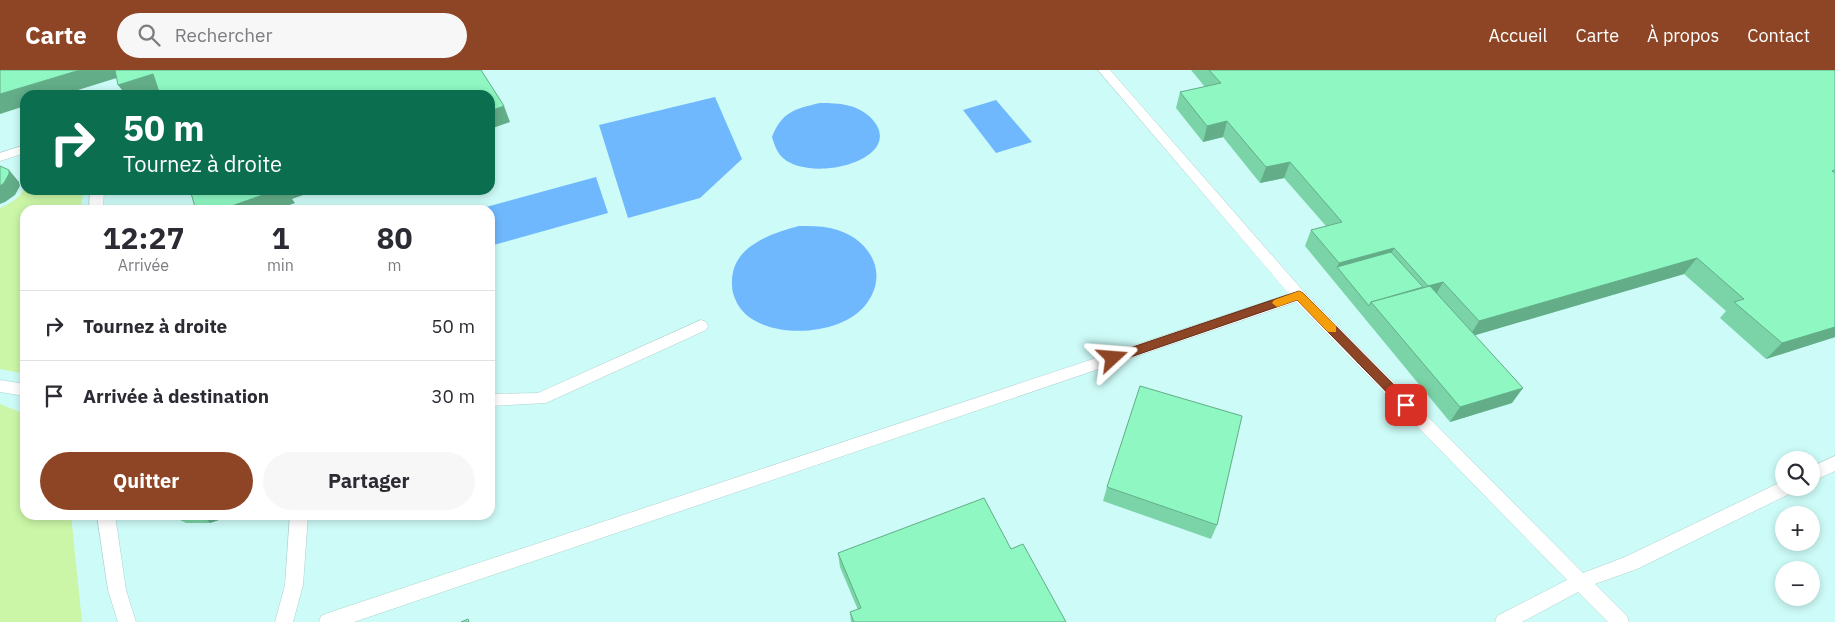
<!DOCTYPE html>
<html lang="fr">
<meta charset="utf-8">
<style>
body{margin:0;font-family:"IBM Plex Sans",sans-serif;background:#f7f7f7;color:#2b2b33;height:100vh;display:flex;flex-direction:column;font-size:19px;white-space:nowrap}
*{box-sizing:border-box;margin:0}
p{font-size:16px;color:#7c7c81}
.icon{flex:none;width:28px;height:28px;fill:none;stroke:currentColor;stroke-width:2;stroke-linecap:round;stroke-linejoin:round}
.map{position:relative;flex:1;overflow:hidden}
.sheet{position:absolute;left:20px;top:135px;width:475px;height:315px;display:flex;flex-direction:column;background:#fff;border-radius:15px;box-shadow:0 2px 8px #0003}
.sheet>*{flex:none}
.hud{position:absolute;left:20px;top:20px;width:475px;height:105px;border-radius:15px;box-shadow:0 2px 8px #0003;background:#0b6e4f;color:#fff;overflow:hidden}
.buttons{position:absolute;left:1775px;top:381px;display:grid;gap:10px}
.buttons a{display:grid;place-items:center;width:45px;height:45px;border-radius:50%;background:#fff;box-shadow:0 2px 8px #0003;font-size:25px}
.pin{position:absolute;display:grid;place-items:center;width:42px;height:42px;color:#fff;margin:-21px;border-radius:10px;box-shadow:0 2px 8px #0006}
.me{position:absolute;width:55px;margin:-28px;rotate:71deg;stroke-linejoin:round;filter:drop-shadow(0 0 4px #0008)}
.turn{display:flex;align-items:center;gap:18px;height:105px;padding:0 20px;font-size:22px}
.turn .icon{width:65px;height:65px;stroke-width:2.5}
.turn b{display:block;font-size:35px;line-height:42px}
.eta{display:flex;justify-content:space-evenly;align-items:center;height:85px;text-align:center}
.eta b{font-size:30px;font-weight:800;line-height:35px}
.button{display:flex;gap:10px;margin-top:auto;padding:10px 20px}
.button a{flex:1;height:58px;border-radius:30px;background:#8e4525;color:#fff;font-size:20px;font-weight:800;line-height:58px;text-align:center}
.button a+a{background:#f7f7f7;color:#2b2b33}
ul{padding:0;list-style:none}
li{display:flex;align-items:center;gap:15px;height:70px;padding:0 20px;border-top:1px solid #e1e1e2}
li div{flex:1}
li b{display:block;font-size:19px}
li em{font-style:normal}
header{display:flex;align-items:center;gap:30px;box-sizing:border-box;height:70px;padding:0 25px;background:#8e4525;color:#fff}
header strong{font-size:24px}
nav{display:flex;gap:28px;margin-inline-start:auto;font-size:18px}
.search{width:350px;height:45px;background:#f7f7f7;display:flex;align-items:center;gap:12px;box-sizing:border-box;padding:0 18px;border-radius:28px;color:#7c7c81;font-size:19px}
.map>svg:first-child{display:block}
.built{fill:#cdfbf7;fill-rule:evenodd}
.green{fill:#cbf6a7}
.water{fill:#6fb8fd}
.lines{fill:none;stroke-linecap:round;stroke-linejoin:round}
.lane-casing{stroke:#afd1ce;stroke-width:1}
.lane{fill:#fff;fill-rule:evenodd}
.wall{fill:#7ad4a7}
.shaded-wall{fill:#63ad88}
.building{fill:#8ef7c2;stroke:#63ad88}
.route{fill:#8e4525;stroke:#5c2d18}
.slow{fill:#f59e0b}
</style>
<header>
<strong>Carte</strong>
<div class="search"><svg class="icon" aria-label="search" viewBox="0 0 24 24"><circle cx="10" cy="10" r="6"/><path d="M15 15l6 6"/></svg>Rechercher</div>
<nav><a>Accueil</a><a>Carte</a><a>À propos</a><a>Contact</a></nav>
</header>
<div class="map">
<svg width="1835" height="552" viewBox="0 0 1835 552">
<rect width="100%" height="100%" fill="#e9fffd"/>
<!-- built -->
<path class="built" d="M0 0H1835V552H0ZM25 25H490V120H25ZM25 140H490V445H25ZM1784 390H1811V418H1784ZM1784 445H1811V472H1784ZM1784 500H1811V528H1784Z"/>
<!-- green -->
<g class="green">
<path d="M25 114V120H43L44 122 83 120 81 140H25V304L0 299V138C11 133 23 127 25 114Z"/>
<path d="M0 334 25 344V445H71L82 552H0Z"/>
</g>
<!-- water -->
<g class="water">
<path d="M715 27 742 89 700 128 628 148 599 55Z"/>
<path d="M996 30 1032 72 996 83 963 40Z"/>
<path d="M820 33C839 33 858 34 872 49 909 90 806 116 780 85 776 80 774 73 772 67 782 42 794 39 820 33Z"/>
<path d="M596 107 608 143 490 176V140H475Z"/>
<path d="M799 156C809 156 820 156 830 158 866 165 891 200 867 233 844 265 779 269 749 247 739 240 732 226 732 215 730 177 769 164 799 156Z"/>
</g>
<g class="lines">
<defs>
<g id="lane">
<path d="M1098 0H1110L1304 222 1583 503 1625 487 1779 413 1784 411V418H1793L1791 423 1637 499 1595 514 1627 546 1629 552H1608L1578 522 1522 552H1495L1497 546 1567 510 1296 232 354 552H319L321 546 328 543 1289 224Z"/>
<path d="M25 75V83L0 91V83Z"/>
<path d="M90 120H104L103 140H89Z"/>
<path d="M701 250 706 252 708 256 706 260 546 333 490 336V324L538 323Z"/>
<path d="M0 310 25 314V326L0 322Z"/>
<path d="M1835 386V401L1811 412V397Z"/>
<path d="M97 445H115L126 520 136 552H118L108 520Z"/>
<path d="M290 445H308L303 515 293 552H275L285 515Z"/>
</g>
</defs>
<!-- lane casing -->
<use href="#lane" class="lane-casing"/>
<!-- lane -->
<use href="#lane" class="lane"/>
</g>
<!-- wall -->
<g class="wall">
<path d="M1191 0H1835V267L1766 289 1720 248 1726 241 1684 204 1475 265 1512 333 1450 352 1305 176 1311 160 1326 156 1284 108 1260 113 1223 67 1203 72 1176 38 1180 22 1205 17Z"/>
<path d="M1107 417 1217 455 1211 469 1103 431Z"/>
<path d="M170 445H233L228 447 210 453H186Z"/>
<path d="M1011 479 1066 552H851L850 542 858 540 840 497 838 483Z"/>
</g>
<!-- shaded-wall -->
<g class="shaded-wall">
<path d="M80 0H119L123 6 62 25H25V36L0 44V24Z"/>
<path d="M153 4 164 20 147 25H126L118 15Z"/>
<path d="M504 36 510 52 490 59V41Z"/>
<path d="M1227 51 1223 67 1203 72 1207 56Z"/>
<path d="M1290 92 1284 108 1260 113 1266 97Z"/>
<path d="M9 100 19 112 20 116 15 125 5 132 0 134V116Z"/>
<path d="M277 120H317L292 129 295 133 276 140H220Z"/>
<path d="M1394 178 1386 194 1337 197 1339 193Z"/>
<path d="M490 182 492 192 490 193Z"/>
<path d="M1697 188 1684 204 1469 267 1479 251Z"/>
<path d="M1443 212 1434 228 1428 216Z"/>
<path d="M1835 257V267L1766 289 1782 273Z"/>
<path d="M1523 318 1512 333 1450 352 1460 337Z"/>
<path d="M202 445H233L228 447 210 453Z"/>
</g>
<!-- building -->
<g class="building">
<path d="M0 0H80L0 24Z"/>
<path d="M115 0H481L504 36 490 41V25H160L153 4 118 15Z"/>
<path d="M1209 0H1835V100L1832 101 1835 103V257L1782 273 1734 232 1744 229 1697 188 1479 251 1443 212 1428 216 1394 178 1339 193 1311 160 1342 152 1290 92 1266 97 1227 51 1207 56 1180 22 1221 13Z"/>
<path d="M0 96 9 100V104L4 113 0 116Z"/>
<path d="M190 120H277L220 140H196Z"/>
<path d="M1391 182 1423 217 1371 232 1369 236 1337 197Z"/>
<path d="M1430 216 1523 318 1460 337 1371 232Z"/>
<path d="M1140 316 1242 346 1217 455 1107 417Z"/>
<path d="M984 428 1011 479 1023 474 1066 552H854L850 542 861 538 838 483Z"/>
<path d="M468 549 469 552H461Z"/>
</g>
<!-- route -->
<path class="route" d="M1299 221 1303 223 1410 331V338H1402L1297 230 1113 293 1107 288 1109 285Z"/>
<!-- slow -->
<path class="slow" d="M1299 221 1303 223 1336 256V262H1328L1297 230 1277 237 1272 233 1274 230Z"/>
</svg>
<div class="buttons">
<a><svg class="icon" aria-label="search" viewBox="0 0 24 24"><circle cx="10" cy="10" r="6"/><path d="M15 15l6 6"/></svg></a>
<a>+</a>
<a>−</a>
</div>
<div class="pin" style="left:1406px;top:335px;background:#d93025"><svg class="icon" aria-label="arrive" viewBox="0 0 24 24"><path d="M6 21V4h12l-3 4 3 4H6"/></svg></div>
<svg class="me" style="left:1113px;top:288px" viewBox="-20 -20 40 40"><path d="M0-17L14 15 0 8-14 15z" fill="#8e4525" stroke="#fff" stroke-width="4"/></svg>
<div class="hud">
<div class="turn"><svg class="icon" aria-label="right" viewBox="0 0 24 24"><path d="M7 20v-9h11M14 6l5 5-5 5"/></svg><div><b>50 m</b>Tournez à droite</div></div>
</div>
<section class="sheet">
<div class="eta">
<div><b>12:27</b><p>Arrivée</p></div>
<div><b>1</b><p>min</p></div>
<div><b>80</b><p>m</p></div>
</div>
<ul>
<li><svg class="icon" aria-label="right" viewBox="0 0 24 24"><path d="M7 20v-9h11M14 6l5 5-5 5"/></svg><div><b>Tournez à droite</b></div><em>50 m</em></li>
<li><svg class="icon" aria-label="arrive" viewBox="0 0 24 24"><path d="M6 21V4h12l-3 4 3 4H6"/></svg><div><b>Arrivée à destination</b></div><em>30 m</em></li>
</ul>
<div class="button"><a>Quitter</a><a>Partager</a></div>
</section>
</div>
